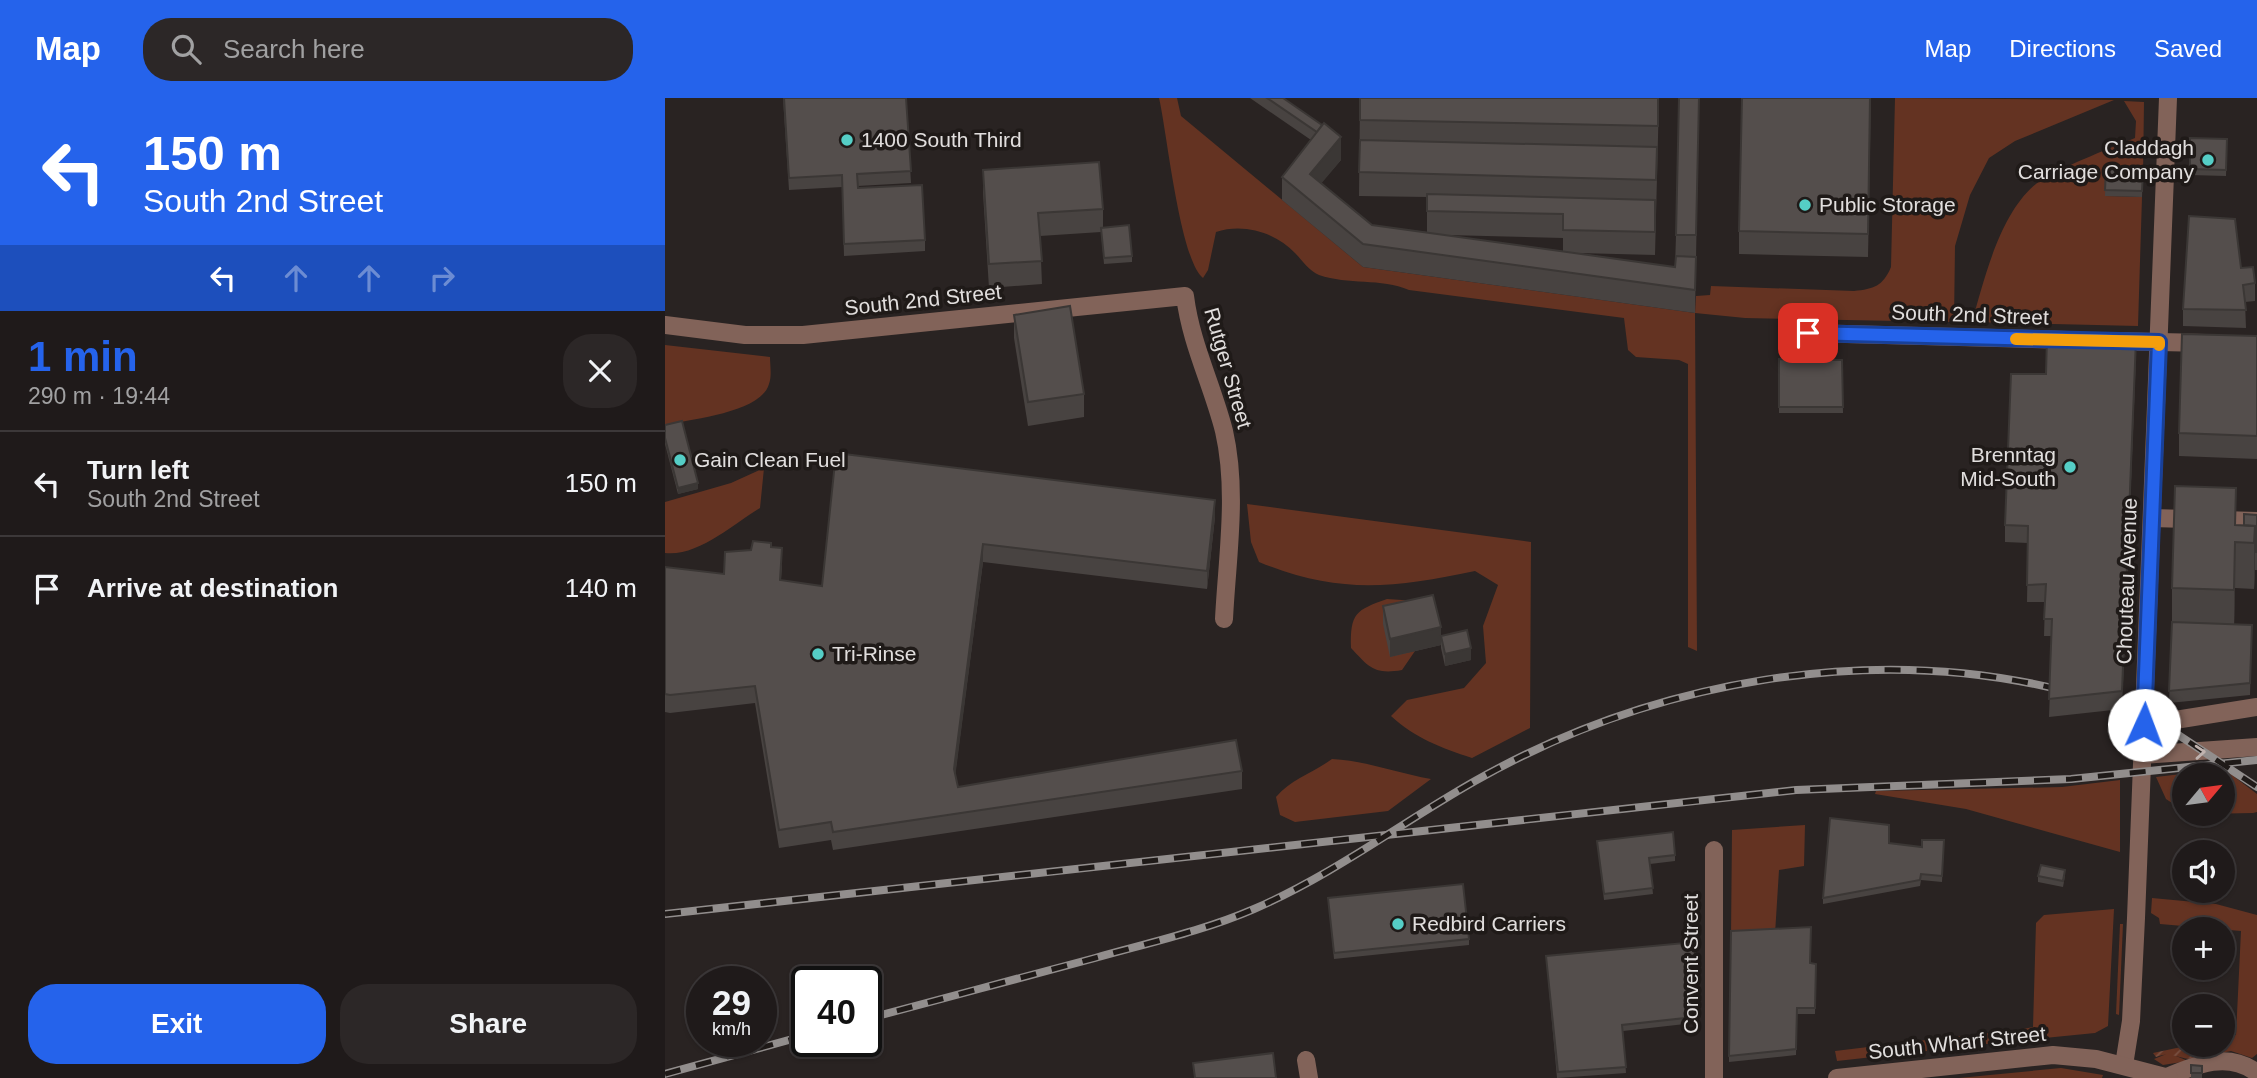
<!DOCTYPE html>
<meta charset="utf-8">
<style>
body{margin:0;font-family:Arial,sans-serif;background:#2c2727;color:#f1f3f6;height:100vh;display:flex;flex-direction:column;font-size:26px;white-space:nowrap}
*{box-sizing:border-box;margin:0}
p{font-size:23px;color:#a1a1a2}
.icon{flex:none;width:38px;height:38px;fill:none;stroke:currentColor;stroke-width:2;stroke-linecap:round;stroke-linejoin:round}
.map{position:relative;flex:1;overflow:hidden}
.details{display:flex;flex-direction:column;background:#1f1a1a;width:665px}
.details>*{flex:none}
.banner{background:#2563eb;color:#fff;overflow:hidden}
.needle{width:46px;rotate:61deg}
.buttons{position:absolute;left:1507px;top:665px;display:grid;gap:14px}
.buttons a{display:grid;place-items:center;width:63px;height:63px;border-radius:50%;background:#1f1a1a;box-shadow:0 2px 5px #0004,0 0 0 2px #3c3839;font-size:35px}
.speed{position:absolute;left:21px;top:868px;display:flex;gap:14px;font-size:35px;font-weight:700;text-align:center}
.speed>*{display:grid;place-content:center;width:91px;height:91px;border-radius:50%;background:#1f1a1a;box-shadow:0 2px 5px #0004,0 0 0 2px #3c3839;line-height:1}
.speed small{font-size:18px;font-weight:400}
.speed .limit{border:4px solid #111;border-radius:10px;background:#fff;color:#111}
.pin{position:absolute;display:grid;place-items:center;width:60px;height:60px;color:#fff;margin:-30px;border-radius:14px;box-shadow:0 4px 10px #0006}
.me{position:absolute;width:77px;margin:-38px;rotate:2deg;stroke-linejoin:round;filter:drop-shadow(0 0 5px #0008)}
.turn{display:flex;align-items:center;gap:24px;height:147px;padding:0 28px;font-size:32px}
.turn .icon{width:91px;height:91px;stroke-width:2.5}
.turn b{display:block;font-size:49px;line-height:60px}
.lanes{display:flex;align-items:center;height:66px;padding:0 28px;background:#0003;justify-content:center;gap:35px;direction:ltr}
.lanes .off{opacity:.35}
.round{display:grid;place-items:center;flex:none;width:74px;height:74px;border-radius:28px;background:#2c2727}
.overview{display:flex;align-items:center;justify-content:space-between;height:119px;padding:0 28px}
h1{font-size:42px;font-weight:700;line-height:52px;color:#2563eb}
.button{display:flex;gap:14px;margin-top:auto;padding:14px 28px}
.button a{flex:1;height:80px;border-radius:28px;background:#2563eb;color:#fff;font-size:28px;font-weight:700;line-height:80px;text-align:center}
.button a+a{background:#2c2727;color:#f1f3f6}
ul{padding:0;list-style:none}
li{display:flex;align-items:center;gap:21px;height:105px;padding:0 28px;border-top:2px solid #3c3839}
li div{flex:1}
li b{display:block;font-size:26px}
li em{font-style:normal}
header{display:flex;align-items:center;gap:42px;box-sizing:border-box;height:98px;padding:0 35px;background:#2563eb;color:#fff}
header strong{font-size:33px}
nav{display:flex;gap:38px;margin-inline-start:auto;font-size:24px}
.search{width:490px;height:63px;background:#2c2727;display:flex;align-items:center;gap:18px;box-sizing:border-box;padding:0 24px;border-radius:28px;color:#a1a1a2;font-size:26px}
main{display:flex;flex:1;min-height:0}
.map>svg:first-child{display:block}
.green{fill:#643322}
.garden{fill:url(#garden-furrows)}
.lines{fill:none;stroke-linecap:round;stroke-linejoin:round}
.minor{stroke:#826359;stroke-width:18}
.rail-casing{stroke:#928e8d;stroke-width:8}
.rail{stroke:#1f1a18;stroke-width:5;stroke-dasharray:16;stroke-linecap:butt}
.wall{fill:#484341;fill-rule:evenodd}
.shaded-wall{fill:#3b3735}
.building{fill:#544e4c;stroke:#3b3735;stroke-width:2}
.oneway{stroke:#c0b3af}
.route-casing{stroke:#184099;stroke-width:18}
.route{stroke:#2563eb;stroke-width:12}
.slow{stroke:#f59e0b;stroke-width:12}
.poi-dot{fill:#55cec6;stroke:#1f1a18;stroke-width:2.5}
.labels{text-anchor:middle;stroke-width:7;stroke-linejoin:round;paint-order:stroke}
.poi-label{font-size:21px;fill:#e1dedd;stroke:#1f1a18;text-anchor:start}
.street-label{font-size:21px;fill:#e1dedd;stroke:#1f1a18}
</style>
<header>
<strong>Map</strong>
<div class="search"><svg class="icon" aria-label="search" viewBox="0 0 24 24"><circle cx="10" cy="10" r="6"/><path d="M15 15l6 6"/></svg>Search here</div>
<nav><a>Map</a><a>Directions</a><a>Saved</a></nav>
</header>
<main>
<section class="details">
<div class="banner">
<div class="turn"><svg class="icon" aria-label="left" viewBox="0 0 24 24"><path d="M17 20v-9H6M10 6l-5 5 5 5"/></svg><div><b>150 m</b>South 2nd Street</div></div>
<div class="lanes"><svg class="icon" aria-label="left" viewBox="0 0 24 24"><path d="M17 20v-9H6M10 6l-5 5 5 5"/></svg><svg class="icon off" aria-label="ahead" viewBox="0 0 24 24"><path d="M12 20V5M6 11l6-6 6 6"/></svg><svg class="icon off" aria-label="ahead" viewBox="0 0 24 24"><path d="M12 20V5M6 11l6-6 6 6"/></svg><svg class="icon off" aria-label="right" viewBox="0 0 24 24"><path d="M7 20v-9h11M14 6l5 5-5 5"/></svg></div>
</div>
<div class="overview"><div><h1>1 min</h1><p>290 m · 19:44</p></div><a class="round"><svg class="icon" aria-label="close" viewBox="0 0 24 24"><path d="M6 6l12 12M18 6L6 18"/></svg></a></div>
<ul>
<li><svg class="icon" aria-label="left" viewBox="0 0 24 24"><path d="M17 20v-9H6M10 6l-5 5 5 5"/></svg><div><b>Turn left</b><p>South 2nd Street</p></div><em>150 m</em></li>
<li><svg class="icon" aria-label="arrive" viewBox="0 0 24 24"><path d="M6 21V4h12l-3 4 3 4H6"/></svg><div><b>Arrive at destination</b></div><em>140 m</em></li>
</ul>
<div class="button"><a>Exit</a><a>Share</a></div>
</section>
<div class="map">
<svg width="1592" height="980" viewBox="0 0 1592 980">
<defs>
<pattern id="garden-furrows" width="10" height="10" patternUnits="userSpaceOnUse" patternTransform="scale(1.75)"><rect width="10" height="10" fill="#643322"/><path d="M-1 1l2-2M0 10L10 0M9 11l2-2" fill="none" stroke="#7a5042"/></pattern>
</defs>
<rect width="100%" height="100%" fill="#292322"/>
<!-- green -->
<g class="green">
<path d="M494 0H512L516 18 698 169 1030 215 1031 198 1045 197 1046 188 1189 193C1209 191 1218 188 1226 169L1230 0 1449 2 1350 43 1324 60 1305 97 1290 148 1289 224 1080 220 1030 215 1032 553 1023 549V266L1014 262 971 259 963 252 959 220 744 192C716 180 683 187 654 177 644 173 637 162 630 155 610 134 578 125 551 134L543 172 538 180C515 162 502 34 494 0Z"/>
<path d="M1459 3 1479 4 1478 78 1441 77V98L1477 99 1473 228 1307 224C1320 179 1337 104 1381 79 1405 66 1445 50 1470 40L1471 23Z"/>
<path d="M0 247 105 259C105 267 107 278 104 286 96 315 25 321 0 327Z"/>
<path d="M99 370 95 410C68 426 33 459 0 455V404L66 385Z"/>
<path d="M582 406 866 444 865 630 807 660C776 650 750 640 726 618L742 602 799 590 821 565 818 528 833 487 810 473C728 490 674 497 594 464L586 444Z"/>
<path d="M722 501 752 503 725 558 750 553 737 572C709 577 704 569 686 550 685 515 691 512 722 501Z"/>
<path d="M667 661C702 663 732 675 766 681L723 713 630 724 615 717 611 699C626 681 648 675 667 661Z"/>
<path d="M1559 671 1592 696V714L1588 715 1536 716H1558V677H1519V713L1501 701 1491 679Z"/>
<path d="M1455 682V754L1301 711 1210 696 1211 693 1397 689Z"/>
<path d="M1140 727 1139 768 1114 772 1110 836 1066 839 1067 732Z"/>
<path d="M1487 800 1551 806 1592 817V956L1587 960 1566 953 1532 960 1521 948 1558 947V940L1571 937 1576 833 1495 826 1494 820 1486 815Z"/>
<path d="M1449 811 1443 928 1430 935 1360 942 1358 931 1368 929 1371 825 1379 817Z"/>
<path d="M1455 826H1458L1454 917 1451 916Z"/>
<path d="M1341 933 1342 944 1271 951 1270 941Z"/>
<path d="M1261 942 1262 953 1172 963 1170 953Z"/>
<path d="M1504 955 1523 963 1498 967 1489 961Z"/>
<path d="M1396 970 1438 977 1437 980H1294Z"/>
</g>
<!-- garden -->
<path class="garden" d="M1521 948 1532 960C1517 964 1508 952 1491 959L1488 955Z"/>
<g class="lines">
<!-- minor -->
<g class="minor">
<path d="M0 227 80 237H138L520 198C526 246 547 286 559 333 573 394 562 460 559 521"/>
<path d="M1143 235 1403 242"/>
<path d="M1449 243 1540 245"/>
<path d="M1487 420 1592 423"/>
<path d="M1479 627 1592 609"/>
<path d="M1477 657 1592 649"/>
<path d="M641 962 644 980"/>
<path d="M1459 967 1466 923 1471 820 1503 0"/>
<path d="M1502 979C1532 966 1564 953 1592 975"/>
<path d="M1049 980V752"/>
<path d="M1172 980 1388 957 1431 961 1504 980"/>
</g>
<defs>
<g id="rail">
<path d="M1437 604 1515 638 1592 689"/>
<path d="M0 816 1131 692 1406 681 1592 662"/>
<path d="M201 921C277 901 354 880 430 860 483 845 538 833 589 811 668 777 736 725 810 683 986 583 1207 543 1404 594"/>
<path d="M0 976 142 937"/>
</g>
</defs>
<!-- rail casing -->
<use href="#rail" class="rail-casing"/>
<!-- rail -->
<use href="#rail" class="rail"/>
</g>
<!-- wall -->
<g class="wall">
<path d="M118 0H241L246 85 193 88V90L260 142V153L179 158 177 89 124 92Z"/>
<path d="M585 0H618L657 27 676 62 656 85 707 127 762 134V99L694 98 695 0H994L990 157 913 155 1010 169 1011 137 1034 0 1030 215 698 169 617 102V79L646 42ZM781 137 898 140V153Z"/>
<path d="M1206 0 1203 159 1074 156V133Z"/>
<path d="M1525 40 1562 41 1561 78 1525 77Z"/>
<path d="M1441 71 1478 72 1477 99 1440 98Z"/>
<path d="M318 72 438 111V129L467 158V164L439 166 436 134 375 138 377 186 324 190 318 95Z"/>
<path d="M1576 170 1590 185V203L1580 204 1581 230 1518 228V211Z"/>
<path d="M349 217 419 296V319L363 328 349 240Z"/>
<path d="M1592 238V361L1514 358V335Z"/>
<path d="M1471 258 1457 611 1384 619 1387 538H1379L1380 504H1362L1363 445 1340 444V427L1381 276Z"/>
<path d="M1114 261 1177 262 1178 315H1114Z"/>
<path d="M0 327 33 391 13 396 0 346Z"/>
<path d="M171 355 550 419 542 491 318 464 290 677 293 689 577 673V691L168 752 166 742 114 750 90 605 5 615 0 614V469L59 476 106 449 117 468 116 482 157 488Z"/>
<path d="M1592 417V472H1590L1589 491 1570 490 1569 526 1587 527 1585 597 1504 605 1507 524V490L1571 427H1579Z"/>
<path d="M718 508 776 547 725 559 718 526Z"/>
<path d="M776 538 806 562 780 568 776 550Z"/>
<path d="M1279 742 1277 784 1256 782 1255 788 1158 806V800L1224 745 1257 749Z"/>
<path d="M932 743 1010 757V763L985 766 988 796 939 802Z"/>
<path d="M1373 778H1400L1398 789 1373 784Z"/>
<path d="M663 800 804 841V847L669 861Z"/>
<path d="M1030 844 1029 925 958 933 961 975 892 980 881 858Z"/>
<path d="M1145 865 1151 866 1150 916H1132L1131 957 1064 964V958Z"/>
<path d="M1526 967 1537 968V980H1526Z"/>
</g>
<!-- shaded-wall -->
<g class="shaded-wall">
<path d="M676 39V62L645 99V76Z"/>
<path d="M1471 241V258L1457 611V593Z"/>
<path d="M33 385V391L13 396V390Z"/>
<path d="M550 402V419L542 491V473Z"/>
<path d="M1590 428V474L1589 491V445Z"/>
<path d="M1570 444V490L1569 538V492Z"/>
<path d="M318 446V464L289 688V671Z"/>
<path d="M776 529V547L725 559V541Z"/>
<path d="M806 550V562L780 568V556Z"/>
</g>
<!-- building -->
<g class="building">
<path d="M119 0H241L246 73 192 76 193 90 257 87 260 142 179 146 177 77 124 80Z"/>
<path d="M602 0H618L657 27 652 34Z"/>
<path d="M695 0H993V28L695 22Z"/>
<path d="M1014 0H1034L1031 137H1011Z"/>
<path d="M1077 0H1205L1203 136 1074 133Z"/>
<path d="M659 25 676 39 645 76 707 127 1010 169 1011 158 1031 159 1030 192 698 146 617 79Z"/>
<path d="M1525 40 1562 41 1561 72 1525 71Z"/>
<path d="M695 42 992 49 991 82 694 74Z"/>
<path d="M434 64 438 111 373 115 377 163 324 166 318 72Z"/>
<path d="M1441 71 1478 72 1477 93 1440 92Z"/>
<path d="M762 96 990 102V134L898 132V116L762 113Z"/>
<path d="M1524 118 1570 121 1576 170 1588 169 1590 185 1578 187 1581 212 1518 211Z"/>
<path d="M464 127 467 158 439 160 436 130Z"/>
<path d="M405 208 419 296 363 304 349 217Z"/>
<path d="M1517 236 1592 238V338L1514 335Z"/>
<path d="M1382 239 1471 241 1457 593 1384 601 1387 521H1379L1381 486 1362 487 1363 428 1340 427 1346 276H1381Z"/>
<path d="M1114 261 1177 262 1178 309H1114Z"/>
<path d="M17 323 33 385 13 390 0 340V327Z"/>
<path d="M171 355 550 402 542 473 318 446 289 671 293 689 571 642 577 673 168 734 166 724 114 732 90 588 5 597 0 596V469L59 476 60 454 86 452 88 443 106 445V449L117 450 115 482 157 488Z"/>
<path d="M1510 388 1571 390 1570 427 1590 428 1589 445 1570 444 1569 492 1507 490Z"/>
<path d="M1579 416 1592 417V454H1590V428L1579 427Z"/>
<path d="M768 497 776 529 725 541 718 508Z"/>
<path d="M1507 524 1587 527 1585 585 1504 593Z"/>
<path d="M802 532 806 550 780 556 776 538Z"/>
<path d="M1165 720 1224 727V745L1257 749V742H1279L1277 778 1256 776 1255 782 1158 800Z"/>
<path d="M1008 734 1010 757 984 760 988 790 939 796 932 743Z"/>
<path d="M1376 767 1400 772 1398 783 1373 778Z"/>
<path d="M798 786 804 841 669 855 663 800Z"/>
<path d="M1146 829 1145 865 1151 866 1150 910H1132L1131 951 1064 958 1066 833Z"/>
<path d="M1030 844 1029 919 957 927 961 969 893 974 881 858Z"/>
<path d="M608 955 611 980H530L528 965Z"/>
<path d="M1526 967 1537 968V975H1526Z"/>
</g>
<!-- one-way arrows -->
<defs><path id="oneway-chevron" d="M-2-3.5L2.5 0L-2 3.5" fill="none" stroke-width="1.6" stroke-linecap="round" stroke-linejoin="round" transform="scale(1.75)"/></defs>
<use class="oneway" href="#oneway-chevron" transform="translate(1535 654) rotate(-4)"/>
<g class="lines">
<defs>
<path id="route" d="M1143 235 1494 244 1479 627"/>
</defs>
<!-- route casing -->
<use href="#route" class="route-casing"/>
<!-- route -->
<use href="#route" class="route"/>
<!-- slow -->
<path class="slow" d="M1351 241 1494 244V247"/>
</g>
<!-- markers -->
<g class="poi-dot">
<circle cx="182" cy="42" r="7"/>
<circle cx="1543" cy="62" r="7"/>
<circle cx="1140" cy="107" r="7"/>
<circle cx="15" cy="362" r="7"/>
<circle cx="1405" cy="369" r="7"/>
<circle cx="153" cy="556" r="7"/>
<circle cx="733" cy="826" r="7"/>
</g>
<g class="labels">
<!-- poi labels -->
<g class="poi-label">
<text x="196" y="49">1400 South Third</text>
<text x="1529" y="57" text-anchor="end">Claddagh<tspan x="1529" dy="24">Carriage Company</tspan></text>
<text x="1154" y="114">Public Storage</text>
<text x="1391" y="364" text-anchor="end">Brenntag<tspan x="1391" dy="24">Mid-South</tspan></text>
<text x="29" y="369">Gain Clean Fuel</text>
<text x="167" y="563">Tri-Rinse</text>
<text x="747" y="833">Redbird Carriers</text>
</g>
<!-- street labels -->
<g class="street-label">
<text transform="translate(258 202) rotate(-6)" y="7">South 2nd Street</text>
<text transform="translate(1305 217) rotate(2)" y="7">South 2nd Street</text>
<text transform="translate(563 270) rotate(74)" y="7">Rutger Street</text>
<text transform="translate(1462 483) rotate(-88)" y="7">Chouteau Avenue</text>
<text transform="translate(1026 866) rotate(-90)" y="7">Convent Street</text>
<text transform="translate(1292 945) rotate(-6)" y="7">South Wharf Street</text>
</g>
</g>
</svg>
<div class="buttons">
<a><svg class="needle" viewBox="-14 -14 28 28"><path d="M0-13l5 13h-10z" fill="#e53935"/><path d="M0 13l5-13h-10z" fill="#a1a1a2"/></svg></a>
<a><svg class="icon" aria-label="sound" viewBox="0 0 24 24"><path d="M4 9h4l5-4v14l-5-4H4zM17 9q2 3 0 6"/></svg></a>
<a>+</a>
<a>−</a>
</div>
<div class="speed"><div>29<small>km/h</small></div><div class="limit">40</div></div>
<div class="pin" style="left:1143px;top:235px;background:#d93025"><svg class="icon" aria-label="arrive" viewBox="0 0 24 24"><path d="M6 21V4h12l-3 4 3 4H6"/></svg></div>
<svg class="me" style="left:1479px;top:627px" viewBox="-20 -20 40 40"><circle r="19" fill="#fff"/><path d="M0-13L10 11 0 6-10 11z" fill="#2563eb"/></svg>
</div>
</main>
